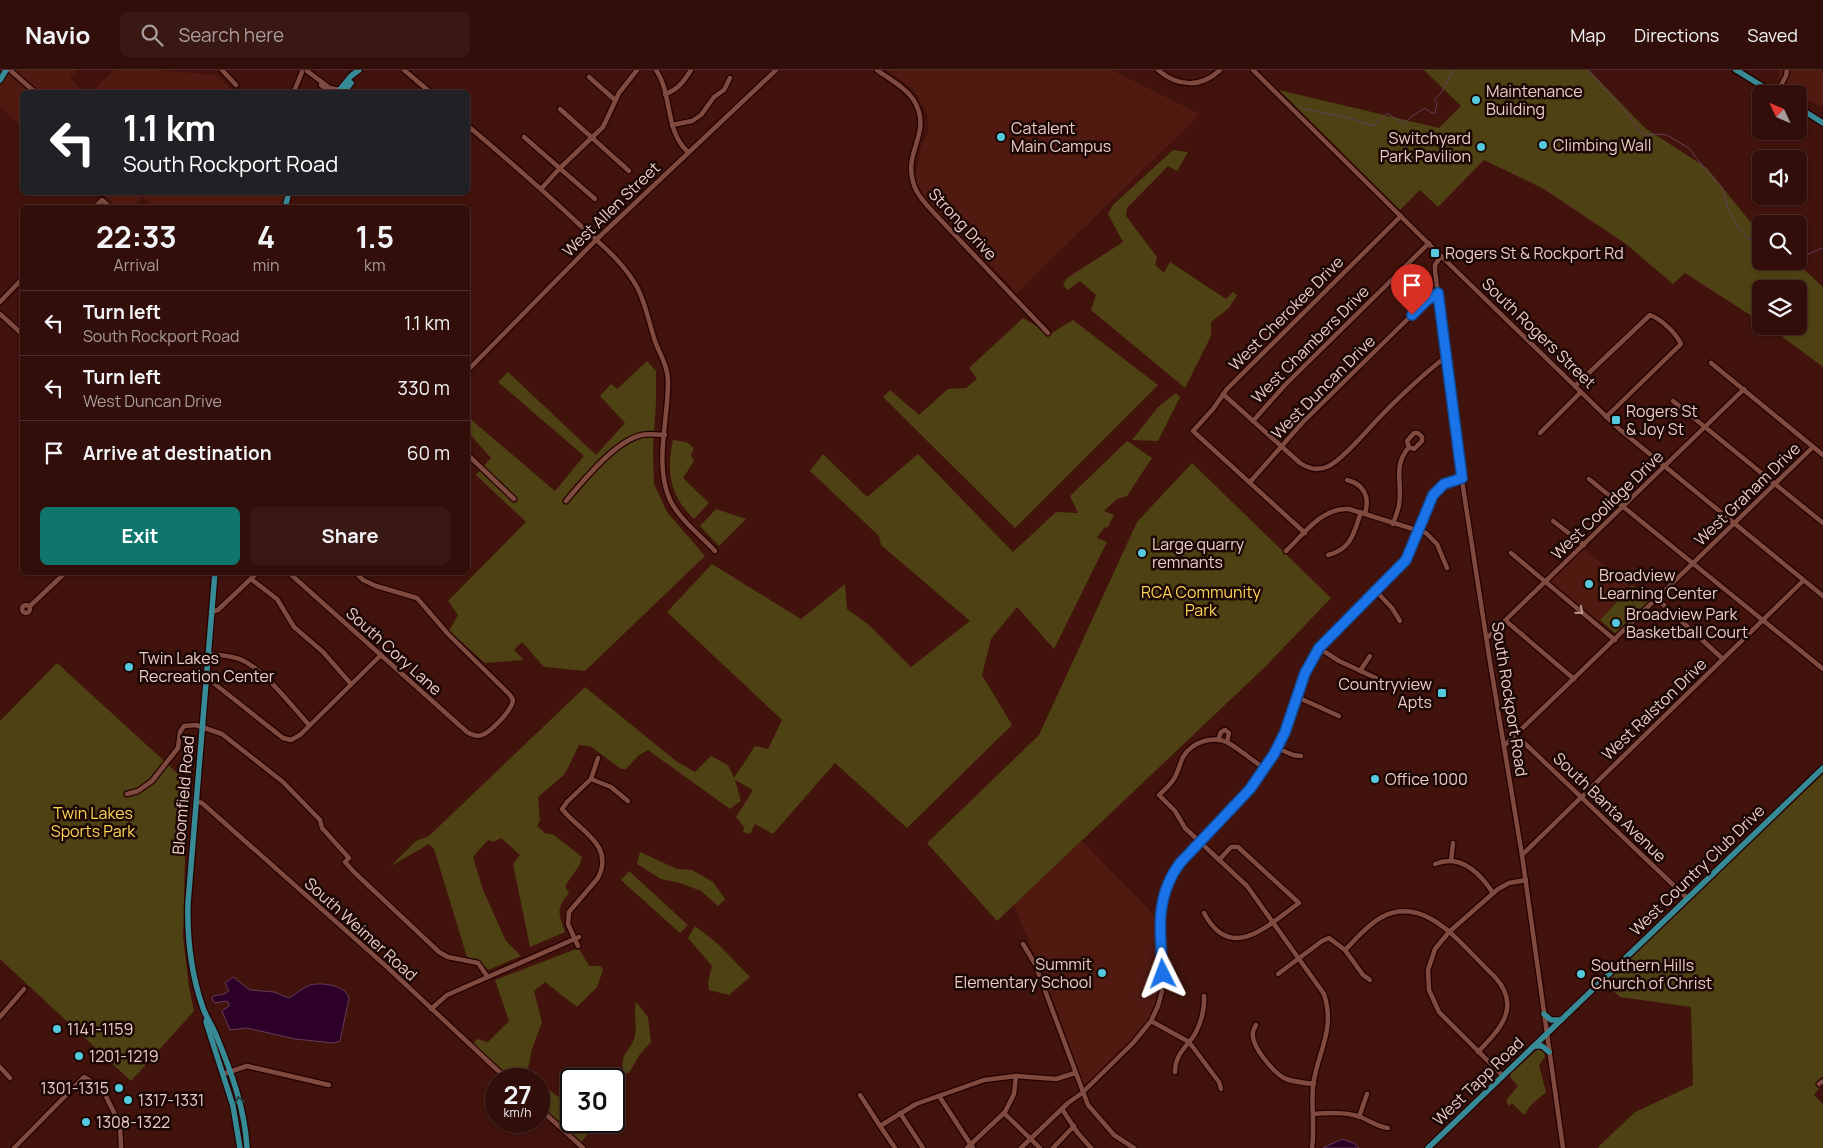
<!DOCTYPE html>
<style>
body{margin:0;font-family:Manrope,sans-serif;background:#391712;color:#f1f3f6;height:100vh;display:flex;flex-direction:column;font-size:19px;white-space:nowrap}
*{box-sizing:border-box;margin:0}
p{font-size:16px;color:#a89c9c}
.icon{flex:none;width:28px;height:28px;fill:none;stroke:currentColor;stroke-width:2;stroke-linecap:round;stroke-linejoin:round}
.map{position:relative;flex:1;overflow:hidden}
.details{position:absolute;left:20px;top:135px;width:450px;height:370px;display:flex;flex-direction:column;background:#310e09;border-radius:8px;box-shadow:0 1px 4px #0004,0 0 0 1px #4c2e2a}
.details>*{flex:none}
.guide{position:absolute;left:20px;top:20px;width:450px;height:105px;border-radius:8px;box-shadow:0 1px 4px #0004,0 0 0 1px #4c2e2a;background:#202124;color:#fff;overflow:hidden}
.needle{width:32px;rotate:314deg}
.tools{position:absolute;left:1752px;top:15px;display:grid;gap:10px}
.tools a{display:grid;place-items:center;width:55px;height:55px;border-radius:8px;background:#310e09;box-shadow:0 1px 4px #0004,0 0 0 1px #4c2e2a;font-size:25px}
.speed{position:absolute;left:485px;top:998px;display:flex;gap:10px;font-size:25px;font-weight:700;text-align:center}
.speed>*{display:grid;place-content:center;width:65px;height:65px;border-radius:50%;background:#310e09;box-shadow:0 1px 4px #0004,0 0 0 1px #4c2e2a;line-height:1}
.speed small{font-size:12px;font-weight:400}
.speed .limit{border:2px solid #111;border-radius:8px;background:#fff;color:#111}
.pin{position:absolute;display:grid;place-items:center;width:42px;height:42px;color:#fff;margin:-51px -21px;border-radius:50% 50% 50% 0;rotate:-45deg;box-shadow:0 0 5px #0007}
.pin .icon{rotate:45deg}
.me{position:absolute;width:55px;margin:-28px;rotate:357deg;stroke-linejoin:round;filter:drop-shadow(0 0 4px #0008)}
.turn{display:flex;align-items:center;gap:18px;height:105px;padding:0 20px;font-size:22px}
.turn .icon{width:65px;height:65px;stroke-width:2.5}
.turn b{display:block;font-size:35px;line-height:42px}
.eta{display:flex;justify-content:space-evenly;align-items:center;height:85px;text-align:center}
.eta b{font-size:30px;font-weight:700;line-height:35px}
.action{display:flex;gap:10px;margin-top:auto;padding:10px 20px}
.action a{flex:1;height:58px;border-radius:8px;background:#0f766e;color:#fff;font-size:20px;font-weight:700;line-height:58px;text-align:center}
.action a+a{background:#391712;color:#f1f3f6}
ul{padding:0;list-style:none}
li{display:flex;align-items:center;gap:15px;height:65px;padding:0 20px;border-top:1px solid #4c2e2a}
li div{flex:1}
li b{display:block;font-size:19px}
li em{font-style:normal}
header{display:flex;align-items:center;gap:30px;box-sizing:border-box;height:70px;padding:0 25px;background:#310e09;border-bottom:1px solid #4c2e2a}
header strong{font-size:24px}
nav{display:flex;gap:28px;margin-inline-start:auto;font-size:18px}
.search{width:350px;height:45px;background:#391712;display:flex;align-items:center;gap:12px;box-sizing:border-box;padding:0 18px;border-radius:8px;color:#a89c9c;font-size:19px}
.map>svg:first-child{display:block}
.built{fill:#501a11}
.green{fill:#4e4114}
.water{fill:#2c0029;stroke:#653d58}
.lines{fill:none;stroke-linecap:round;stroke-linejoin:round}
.stream{stroke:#653d58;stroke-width:1}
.minor-casing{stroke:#250000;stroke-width:7}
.major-casing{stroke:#250000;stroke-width:8}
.minor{stroke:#7f4b41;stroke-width:4.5}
.major{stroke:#378b96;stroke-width:5.5}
.oneway{stroke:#c09890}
.oneway2{stroke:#284246}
.route-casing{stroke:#114b97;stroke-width:12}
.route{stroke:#1a73e8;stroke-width:9}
.poi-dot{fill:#55cadf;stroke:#1b0704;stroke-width:2}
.labels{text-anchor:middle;stroke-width:5;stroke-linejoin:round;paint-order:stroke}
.poi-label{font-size:16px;fill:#ebcbc5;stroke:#1b0704;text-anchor:start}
.street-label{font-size:16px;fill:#ebcbc5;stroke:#1b0704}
.park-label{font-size:16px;fill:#fed656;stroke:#1b0704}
</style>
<header>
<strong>Navio</strong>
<div class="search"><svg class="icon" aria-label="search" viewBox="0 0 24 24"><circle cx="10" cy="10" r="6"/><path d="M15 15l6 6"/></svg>Search here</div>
<nav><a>Map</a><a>Directions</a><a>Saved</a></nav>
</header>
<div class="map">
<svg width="1823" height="1078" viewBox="0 0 1823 1078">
<rect width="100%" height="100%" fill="#41130c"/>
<!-- built -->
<g class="built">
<path d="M0 0H77L70 8 83 22H22V56L0 37Z"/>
<path d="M114 0H157L216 5 234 22H91Z"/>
<path d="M888 0H1112L1200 44 1017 223 924 126 915 109 921 78 929 60 927 43 914 20Z"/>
<path d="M1780 0H1823V38L1777 13Z"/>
<path d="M102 123H287L283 138 154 137 143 127 133 137H118Z"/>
<path d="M1583 478 1629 516 1598 552 1548 512Z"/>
<path d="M1082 771 1160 851 1163 921 1150 952 1081 1023 1068 982 1059 945 1014 835Z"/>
</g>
<!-- green -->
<g class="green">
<path d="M1424 0H1589L1645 58 1707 98 1752 154 1761 161V191H1795L1823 217V297L1768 256H1799V219H1761V252L1685 203 1673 214 1626 174 1544 119 1484 90 1438 137 1420 120 1400 140 1279 20 1439 58 1461 36Z"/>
<path d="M1173 80 1188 82 1177 101 1168 96 1127 138 1126 146 1157 187 1155 195 1164 203 1170 192 1226 229 1233 222 1237 225 1229 238 1211 252V266L1185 318 1091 240 1096 225 1080 211 1068 220 1063 215 1067 208 1123 172 1108 144 1113 135Z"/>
<path d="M1023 248 1050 264 1073 250 1158 315 1015 458 883 327 890 320 919 345 948 319 966 318 977 309 969 298Z"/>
<path d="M647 291 656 301V332L653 378 654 414 667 442 705 486 585 601 544 597 522 572 514 580 524 590 485 593 449 561 458 545 448 531 526 452 476 405 491 388 468 362V347L555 421 584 386 498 312 508 302 596 385 625 353 600 326 611 314 617 319Z"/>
<path d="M1176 323 1180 327 1158 371 1132 370 1158 337Z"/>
<path d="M673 370 686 372 694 378 691 385 694 391 683 408 709 433 694 449C670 426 666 401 673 370Z"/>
<path d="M1127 371 1152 388 1127 426 1117 429 1104 441 1114 445 1108 457 1104 458 1097 468 1107 472 1054 579 1017 537 991 569 982 605 1012 655 907 758 835 693 773 764 755 754 750 764 743 762 744 757 736 747 753 720 735 710 741 731 730 739 648 680 638 686 626 699H621L590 676 579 675 565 704 538 727 540 751 537 756 545 763 554 765 582 787 579 796 565 816 569 823C555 840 559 843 565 862L530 877 513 794 520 785 501 768 494 772 488 770 473 787 483 820 506 871 521 886 488 900 478 890 467 887 434 779 429 774 391 796 416 771 429 766 585 617 676 691 695 702 711 686 728 695 734 708 755 676 768 679 782 650 667 542 712 494 801 549 845 514 847 539 869 555 911 597 970 551 881 475 879 466 810 401 823 384 867 427 918 384 1013 482 1056 442 1078 443 1070 426Z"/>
<path d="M1192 393 1331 528 1266 596 997 851 927 773 1039 665 1137 452Z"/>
<path d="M716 439 746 449 719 476 700 456Z"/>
<path d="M1632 515 1653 530 1616 564 1600 550Z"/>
<path d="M57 593 187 712 183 867 189 917 194 941 131 1011 0 889V651Z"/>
<path d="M1823 704V1013L1814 1025 1823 1034V1078H1599L1598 1077 1635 1042 1693 1015 1691 937 1620 927 1603 912Z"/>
<path d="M640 782 677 799 692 800 713 812 725 829 718 836 701 821 680 813 661 809 637 794Z"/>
<path d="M629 801 688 855 680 863 621 810Z"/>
<path d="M695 856 718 874 750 907 729 925 709 920 708 912 712 896 688 868Z"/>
<path d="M576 879 580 880 589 896H601L603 900 597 917 577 937 545 912 534 921 542 952 532 979 527 1004 533 1009H511L473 974 477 969 488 972 509 951 495 910Z"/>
<path d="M636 932 648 947 651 972 640 984 629 1003H623C621 981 627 986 634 969 638 958 633 944 636 932Z"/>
<path d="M1539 978 1544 980 1545 987 1539 995 1546 1022 1531 1035 1524 1045 1512 1033 1509 1036 1507 1033V1029L1518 1016 1510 1007 1511 1003Z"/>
<path d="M539 1013 571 1036V1051H594L597 1054 581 1072 539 1034Z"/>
</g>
<!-- water -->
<g class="water">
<path d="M233 907 250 920 274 922 289 928C296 924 302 918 310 915 322 912 345 915 349 928L340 971 334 973 295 969 247 958 230 960 222 941 229 936V933L226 931 215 933 212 929 213 926 224 924 229 921 225 913Z"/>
<path d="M1342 1069 1354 1073 1359 1078H1323Z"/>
</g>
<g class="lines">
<!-- stream -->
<g class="stream">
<path d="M1588 0 1627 43 1640 62 1647 65 1657 64 1667 65 1690 79 1707 102 1722 117 1728 139 1738 157 1747 167 1759 176H1761"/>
<path d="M1299 35 1304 39 1349 48 1373 56 1387 43 1404 54 1411 47 1425 38 1432 43H1435L1437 34 1434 30 1441 23 1454 0"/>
<path d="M1799 183 1804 186 1822 178 1823 179"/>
</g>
<defs>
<g id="minor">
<path d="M10 0 35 22"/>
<path d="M222 0 236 15"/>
<path d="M404 0 430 22"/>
<path d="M656 0C673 25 664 60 688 82"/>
<path d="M877 0C889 9 905 17 913 29 933 60 906 79 912 107 914 122 924 132 934 143L1048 263"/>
<path d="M1158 0C1178 17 1201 18 1220 0"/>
<path d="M1253 0 1441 186 1618 358 1823 526"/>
<path d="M307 1 330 18 340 20"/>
<path d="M589 7 615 30"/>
<path d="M321 15 330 22"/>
<path d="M292 22 295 19 302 2"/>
<path d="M665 24C678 20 684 11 691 0"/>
<path d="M1776 24 1786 6 1787 0"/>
<path d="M560 39 629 101"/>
<path d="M672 55 692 51 701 45 714 27 724 20 730 8"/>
<path d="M468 56C506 88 544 121 581 156 601 174 624 193 637 217 646 234 649 253 655 271 660 285 669 298 668 314 668 351 654 394 670 430 680 450 700 465 715 481"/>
<path d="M524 67 595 129"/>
<path d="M541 119 560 98 603 57 619 23 637 0"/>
<path d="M94 138 102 130 111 138"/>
<path d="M1441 186 1435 195V201L1461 404 1489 586 1522 785 1563 1078"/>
<path d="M0 232 22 209"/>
<path d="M0 244 22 264"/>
<path d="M1711 293 1823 385"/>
<path d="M468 300 596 170 776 0"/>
<path d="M1575 316 1650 245C1661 249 1676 263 1681 274L1606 347"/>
<path d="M1223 324 1300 393C1309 399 1319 401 1329 396 1343 389 1365 363 1376 351 1398 328 1422 305 1447 286"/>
<path d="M1673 331 1823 453"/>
<path d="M1253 351 1285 315 1429 173"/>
<path d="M1540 363 1581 322"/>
<path d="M468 385 514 429"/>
<path d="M1589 409 1823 599"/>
<path d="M1347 410C1364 414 1370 427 1365 443"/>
<path d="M1250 412 1303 352 1426 231 1438 223"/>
<path d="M566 431C582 412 616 370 642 365 649 363 657 365 665 365"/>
<path d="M1553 451 1584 475"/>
<path d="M1393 454C1395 448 1398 441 1399 435 1403 412 1392 397 1409 377L1414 379 1422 371V367L1418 363H1414L1407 371 1409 377"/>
<path d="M1305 463 1193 361 1213 339 1227 319 1401 146"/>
<path d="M1286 481C1304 464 1322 437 1349 439L1426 463 1437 474 1447 498"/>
<path d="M1511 483 1615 570"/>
<path d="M1328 485C1352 479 1354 462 1361 442"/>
<path d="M288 502 467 662C472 665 477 667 482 665 491 662 513 639 513 630L510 625 448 564 417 528 376 516 363 510 355 502"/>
<path d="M251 509 277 529 294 557 323 582 351 614"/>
<path d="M1376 521 1392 538 1400 551"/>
<path d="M1657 529 1723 589"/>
<circle cx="26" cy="539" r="4"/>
<path d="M30 536 66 502"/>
<path d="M211 542 218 540 258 502"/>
<path d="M1506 551 1574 609"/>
<path d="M1487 568 1744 319"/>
<path d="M1319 578 1339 591 1378 609"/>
<path d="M207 584C218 585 231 585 242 590 264 600 292 636 309 655"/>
<path d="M1360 601 1370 586"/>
<path d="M206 607 283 668 291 670 300 665 381 585"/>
<path d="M1297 627 1339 646"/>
<path d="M1516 665 1687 828"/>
<path d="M1218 670 1221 662 1225 660 1229 663 1227 672"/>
<path d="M1504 676 1813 377"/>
<path d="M1277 678 1293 685 1301 686"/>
<path d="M1264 698C1253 691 1242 681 1230 674 1214 664 1192 672 1183 687 1180 693 1179 699 1176 705 1173 713 1165 719 1159 725L1175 741 1185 758 1247 816 1324 924C1336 960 1317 983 1313 1016 1311 1036 1315 1057 1312 1078"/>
<path d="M591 709 611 717 628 731"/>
<path d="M127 724 138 721 152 711 178 678 180 662 184 656 196 655 222 664 283 712 320 750 322 758 349 788 345 792 354 802 439 882 448 887 478 893 487 906"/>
<path d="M196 731 202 733 387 897 507 1009"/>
<path d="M1522 785 1803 511"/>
<path d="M1451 791 1453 773"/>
<path d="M1435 794C1461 783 1480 803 1493 823"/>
<path d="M1204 843C1231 894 1268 855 1299 833L1238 777H1231L1219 790"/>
<path d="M1023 874 1035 894 1088 1035 1114 1065 1134 1078"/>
<path d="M578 876 568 854 569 842 598 808C615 774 579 761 562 739L567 732 591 709 598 688"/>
<path d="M1345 880C1356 869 1367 855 1382 847 1428 823 1465 880 1495 907 1522 937 1500 959 1478 982"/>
<path d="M1278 904 1322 871 1329 868 1345 880 1363 905 1370 910"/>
<path d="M431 939 447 925 579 867"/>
<path d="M0 947 24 919"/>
<path d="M1151 951 1189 972 1219 1012 1221 1019"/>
<path d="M1256 955C1255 957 1253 960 1253 962 1250 976 1275 1004 1286 1009 1295 1012 1305 1013 1314 1014"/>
<path d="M0 997 10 1008"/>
<path d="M1175 1002C1175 984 1186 978 1195 964 1201 953 1205 938 1204 926"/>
<path d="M223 1004 247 996 329 1015"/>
<path d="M1503 1006 1439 942 1429 920 1428 900 1435 879 1449 862 1498 819 1509 813 1526 810"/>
<path d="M1819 1014 1823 1011"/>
<path d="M860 1025 880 1056"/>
<path d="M939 1026 973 1078"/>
<path d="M539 1038 583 1078"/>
<path d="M1062 1039 1077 1062 1091 1078"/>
<path d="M900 1043 923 1078"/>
<path d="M1004 1043 1040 1078"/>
<path d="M1313 1044C1328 1043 1344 1042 1358 1046 1369 1050 1377 1057 1388 1058"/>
<path d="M1359 1047 1367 1024"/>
<path d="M14 1078 84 1007 102 1018 120 1055 121 1078"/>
<path d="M895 1078 880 1056 916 1034 984 1010 1016 1006 1056 1009 1075 1003"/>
<path d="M967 1078 1005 1042 1014 1024 1016 1006"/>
<path d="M1021 1078 1068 1033 1082 1023 1133 973 1151 951 1158 936 1162 921 1160 848 1162 829 1169 811 1181 793 1250 719 1274 684 1285 661 1305 603 1319 578 1406 490C1417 471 1422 433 1438 419 1444 413 1454 411 1462 408"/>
<path d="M1053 1078 1074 1056"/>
</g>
<g id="major">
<path d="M1736 0 1775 24"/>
<path d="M0 10 6 0"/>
<path d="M338 22 351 6 359 0"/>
<path d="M344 22 351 13"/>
<path d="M1799 38 1823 53"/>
<path d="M285 138 289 122"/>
<path d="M215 502 188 833C187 868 191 904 203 938 206 947 212 955 216 965 231 1001 245 1039 247 1078"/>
<path d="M1544 944 1551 950H1561"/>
<path d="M207 949 206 952 233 1036 240 1078"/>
<path d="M1534 976H1542L1549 982"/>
<path d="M1428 1078 1823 698"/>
</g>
</defs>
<!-- minor casing -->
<use href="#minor" class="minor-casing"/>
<!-- major casing -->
<use href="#major" class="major-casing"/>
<!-- minor -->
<use href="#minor" class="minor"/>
<!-- major -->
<use href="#major" class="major"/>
</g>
<!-- one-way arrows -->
<defs><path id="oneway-chevron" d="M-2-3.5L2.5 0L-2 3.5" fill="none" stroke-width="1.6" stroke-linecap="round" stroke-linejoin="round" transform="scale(1.25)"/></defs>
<use class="oneway" href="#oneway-chevron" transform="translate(1580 541) rotate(39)"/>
<use class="oneway2" href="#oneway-chevron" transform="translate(239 1030) rotate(-105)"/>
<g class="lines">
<defs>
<path id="route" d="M1163 904C1160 863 1154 828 1180 793L1250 719 1274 684 1285 662 1305 603 1319 578 1406 490 1433 425 1444 414 1462 408 1438 223 1426 231 1412 245"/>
</defs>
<!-- route casing -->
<use href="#route" class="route-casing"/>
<!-- route -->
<use href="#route" class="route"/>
</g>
<!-- markers -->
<g class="poi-dot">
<circle cx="1476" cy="30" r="5"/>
<circle cx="1001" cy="67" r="5"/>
<circle cx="1543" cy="75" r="5"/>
<circle cx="1481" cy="77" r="5"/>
<rect x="1430" y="178" width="10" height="10" rx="2.5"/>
<rect x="1611" y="345" width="10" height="10" rx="2.5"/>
<circle cx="1142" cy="483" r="5"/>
<circle cx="1589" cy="514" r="5"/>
<circle cx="1616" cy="553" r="5"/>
<circle cx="129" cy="597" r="5"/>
<rect x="1437" y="618" width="10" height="10" rx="2.5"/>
<circle cx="1375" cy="709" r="5"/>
<circle cx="1102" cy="903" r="5"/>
<circle cx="1581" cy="904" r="5"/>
<circle cx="57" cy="959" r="5"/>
<circle cx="79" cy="986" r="5"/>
<circle cx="119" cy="1018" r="5"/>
<circle cx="128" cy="1030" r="5"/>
<circle cx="86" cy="1052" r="5"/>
</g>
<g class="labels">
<!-- poi labels -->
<g class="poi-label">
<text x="1486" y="27">Maintenance<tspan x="1486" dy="18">Building</tspan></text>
<text x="1011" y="64">Catalent<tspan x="1011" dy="18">Main Campus</tspan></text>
<text x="1471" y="74" text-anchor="end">Switchyard<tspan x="1471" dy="18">Park Pavilion</tspan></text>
<text x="1553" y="81">Climbing Wall</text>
<text x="1445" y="189">Rogers St &amp; Rockport Rd</text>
<text x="1626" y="347">Rogers St<tspan x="1626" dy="18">&amp; Joy St</tspan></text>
<text x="1152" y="480">Large quarry<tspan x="1152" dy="18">remnants</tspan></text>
<text x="1599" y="511">Broadview<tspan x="1599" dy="18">Learning Center</tspan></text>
<text x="1626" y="550">Broadview Park<tspan x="1626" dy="18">Basketball Court</tspan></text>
<text x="139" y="594">Twin Lakes<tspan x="139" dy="18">Recreation Center</tspan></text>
<text x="1432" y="620" text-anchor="end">Countryview<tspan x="1432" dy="18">Apts</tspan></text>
<text x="1385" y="715">Office 1000</text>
<text x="1092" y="900" text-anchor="end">Summit<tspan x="1092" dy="18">Elementary School</tspan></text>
<text x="1591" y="901">Southern Hills<tspan x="1591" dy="18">Church of Christ</tspan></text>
<text x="67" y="965">1141-1159</text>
<text x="89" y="992">1201-1219</text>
<text x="109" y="1024" text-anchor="end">1301-1315</text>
<text x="138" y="1036">1317-1331</text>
<text x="96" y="1058">1308-1322</text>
</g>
<!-- street labels -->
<g class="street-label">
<text transform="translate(611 139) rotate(-44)" y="6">West Allen Street</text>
<text transform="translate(963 154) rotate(47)" y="6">Strong Drive</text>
<text transform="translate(1286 243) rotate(-45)" y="6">West Cherokee Drive</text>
<text transform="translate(1539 263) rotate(44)" y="6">South Rogers Street</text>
<text transform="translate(1310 274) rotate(-45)" y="6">West Chambers Drive</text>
<text transform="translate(1323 317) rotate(-45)" y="6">West Duncan Drive</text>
<text transform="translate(1747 424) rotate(-44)" y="6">West Graham Drive</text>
<text transform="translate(1607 435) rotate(-44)" y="6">West Coolidge Drive</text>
<text transform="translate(394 581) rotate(42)" y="6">South Cory Lane</text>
<text transform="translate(1510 629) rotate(81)" y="6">South Rockport Road</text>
<text transform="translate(1654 639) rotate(-44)" y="6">West Ralston Drive</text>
<text transform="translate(183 725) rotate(-85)" y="6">Bloomfield Road</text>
<text transform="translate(1610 737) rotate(44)" y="6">South Banta Avenue</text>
<text transform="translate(1697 800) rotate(-44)" y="6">West Country Club Drive</text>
<text transform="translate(361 859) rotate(42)" y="6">South Weimer Road</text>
<text transform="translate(1478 1011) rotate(-44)" y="6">West Tapp Road</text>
</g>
<!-- park labels -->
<g class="park-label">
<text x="1201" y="528">RCA Community<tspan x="1201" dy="18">Park</tspan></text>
<text x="93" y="749">Twin Lakes<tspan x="93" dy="18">Sports Park</tspan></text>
</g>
</g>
</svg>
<div class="tools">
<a><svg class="needle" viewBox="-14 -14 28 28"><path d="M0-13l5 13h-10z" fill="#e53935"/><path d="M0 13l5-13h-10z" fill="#a89c9c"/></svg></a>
<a><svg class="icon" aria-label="sound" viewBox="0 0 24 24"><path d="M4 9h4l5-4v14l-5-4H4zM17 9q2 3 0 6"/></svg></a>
<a><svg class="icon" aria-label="search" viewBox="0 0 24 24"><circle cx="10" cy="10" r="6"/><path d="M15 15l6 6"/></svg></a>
<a><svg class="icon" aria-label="layers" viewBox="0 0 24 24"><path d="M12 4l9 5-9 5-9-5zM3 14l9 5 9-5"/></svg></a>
</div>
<div class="speed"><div>27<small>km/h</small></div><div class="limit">30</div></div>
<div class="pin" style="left:1412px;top:245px;background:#d93025"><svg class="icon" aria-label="arrive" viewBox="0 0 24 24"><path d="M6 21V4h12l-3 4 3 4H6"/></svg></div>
<svg class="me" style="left:1163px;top:904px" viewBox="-20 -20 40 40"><path d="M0-17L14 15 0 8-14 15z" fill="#1a73e8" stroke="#fff" stroke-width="4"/></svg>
<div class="guide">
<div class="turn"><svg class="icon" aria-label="left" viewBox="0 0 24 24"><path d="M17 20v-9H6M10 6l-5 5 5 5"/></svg><div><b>1.1 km</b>South Rockport Road</div></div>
</div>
<section class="details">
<div class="eta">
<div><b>22:33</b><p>Arrival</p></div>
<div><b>4</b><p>min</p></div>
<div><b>1.5</b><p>km</p></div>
</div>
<ul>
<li><svg class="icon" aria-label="left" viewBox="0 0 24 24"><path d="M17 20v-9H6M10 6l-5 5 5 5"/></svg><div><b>Turn left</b><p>South Rockport Road</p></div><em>1.1 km</em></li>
<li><svg class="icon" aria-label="left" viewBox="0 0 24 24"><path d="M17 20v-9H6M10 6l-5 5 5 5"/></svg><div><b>Turn left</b><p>West Duncan Drive</p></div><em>330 m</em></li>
<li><svg class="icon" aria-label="arrive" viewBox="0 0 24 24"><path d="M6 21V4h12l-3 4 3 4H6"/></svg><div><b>Arrive at destination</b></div><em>60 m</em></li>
</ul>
<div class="action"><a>Exit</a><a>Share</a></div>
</section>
</div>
